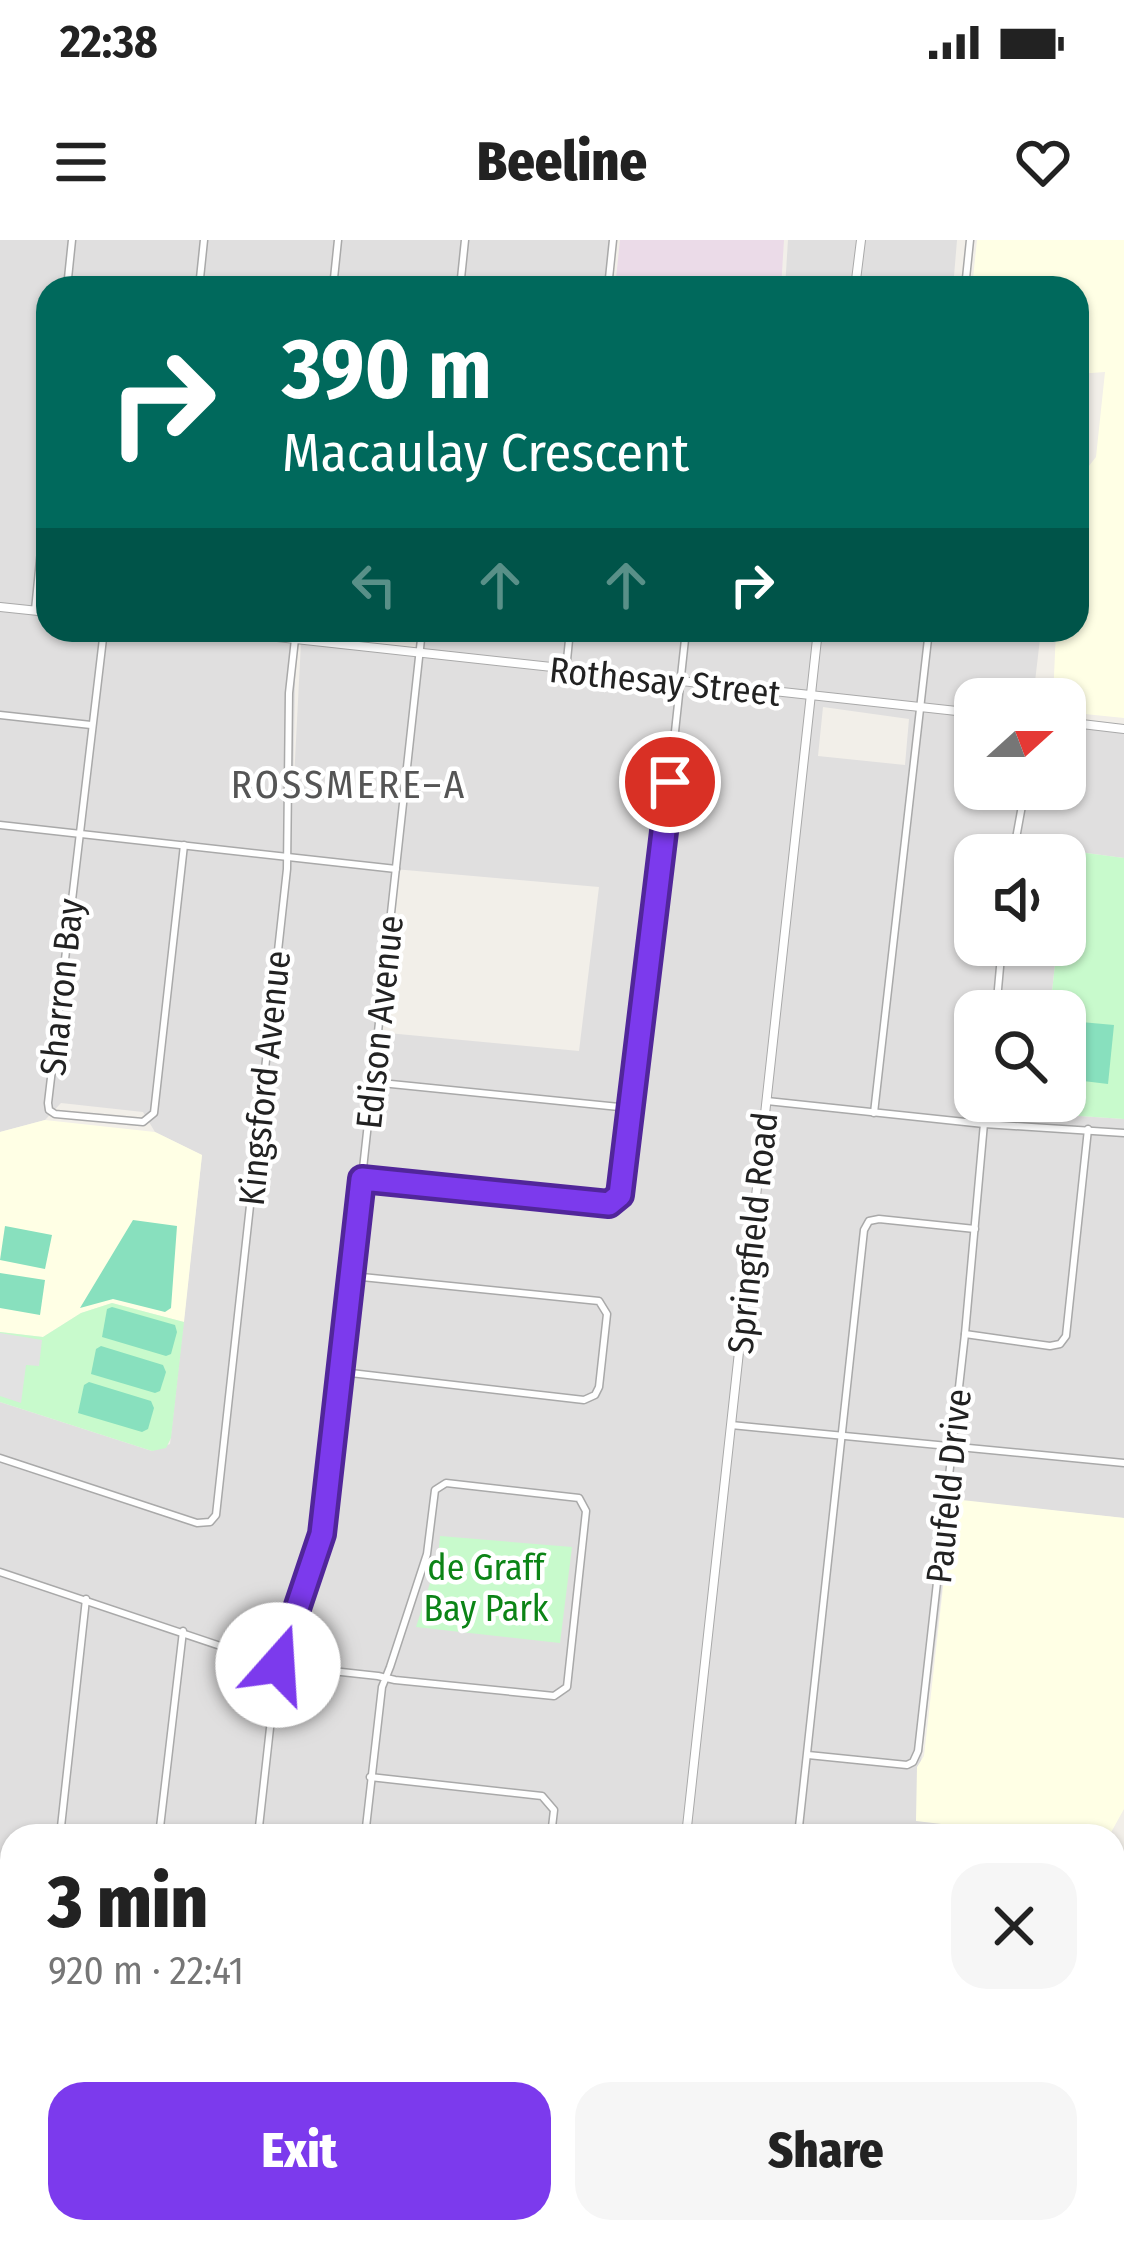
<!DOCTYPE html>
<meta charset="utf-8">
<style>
body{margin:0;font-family:"Fira Sans Condensed",sans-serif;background:#f6f6f6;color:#222;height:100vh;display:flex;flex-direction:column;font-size:45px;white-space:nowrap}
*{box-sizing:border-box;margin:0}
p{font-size:39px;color:#767676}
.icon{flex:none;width:66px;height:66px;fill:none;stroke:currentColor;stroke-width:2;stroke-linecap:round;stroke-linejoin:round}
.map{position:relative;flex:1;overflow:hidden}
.drawer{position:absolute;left:0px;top:1584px;width:1125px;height:420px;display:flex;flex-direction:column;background:#fff;border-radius:36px 36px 0 0;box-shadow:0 3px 9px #0004}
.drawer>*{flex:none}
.banner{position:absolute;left:36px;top:36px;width:1053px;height:366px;border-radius:36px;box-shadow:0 3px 9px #0004;background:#00695c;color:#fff;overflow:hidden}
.needle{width:78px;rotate:69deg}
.controls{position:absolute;left:954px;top:438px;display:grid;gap:24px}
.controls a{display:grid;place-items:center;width:132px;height:132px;border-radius:24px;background:#fff;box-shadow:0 3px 9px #0004;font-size:60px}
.pin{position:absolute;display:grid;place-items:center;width:102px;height:102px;color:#fff;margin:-51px;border:6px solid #fff;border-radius:50%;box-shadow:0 3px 12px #0007}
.me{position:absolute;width:132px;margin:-66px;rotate:19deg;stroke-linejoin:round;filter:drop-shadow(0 0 9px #0008)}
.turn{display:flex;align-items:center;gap:42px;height:252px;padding:0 48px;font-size:54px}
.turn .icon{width:156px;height:156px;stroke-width:2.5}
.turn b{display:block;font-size:84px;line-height:102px}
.lanes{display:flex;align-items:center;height:114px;padding:0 48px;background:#0003;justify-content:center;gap:60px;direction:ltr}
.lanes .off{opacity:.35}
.round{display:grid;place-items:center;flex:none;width:126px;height:126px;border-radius:36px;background:#f6f6f6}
.headline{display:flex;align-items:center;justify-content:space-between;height:204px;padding:0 48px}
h1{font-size:72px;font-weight:800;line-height:90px}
.action{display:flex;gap:24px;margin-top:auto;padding:24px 48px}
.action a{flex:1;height:138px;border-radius:36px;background:#7c3aed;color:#fff;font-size:48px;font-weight:800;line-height:138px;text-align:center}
.action a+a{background:#f6f6f6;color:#222}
.status{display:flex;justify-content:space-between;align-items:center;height:84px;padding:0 60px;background:#fff;direction:ltr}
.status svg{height:33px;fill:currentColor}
header{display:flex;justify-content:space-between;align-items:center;height:156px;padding:0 48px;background:#fff;font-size:54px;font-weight:800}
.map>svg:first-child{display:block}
.residential{fill:#e0dfdf;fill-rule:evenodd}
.industrial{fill:#ebdbe8}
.education{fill:#ffffe5}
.grass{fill:#cdebb0}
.park{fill:#c8facc}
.pitch{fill:#88e0be}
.parking{fill:#e2e2e2}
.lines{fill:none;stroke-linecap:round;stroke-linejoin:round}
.minor-casing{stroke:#a9a9a9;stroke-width:9}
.tertiary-casing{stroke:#a9a9a9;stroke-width:10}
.secondary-casing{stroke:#707d05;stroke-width:12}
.minor{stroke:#fff;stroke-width:6}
.tertiary{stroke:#fff;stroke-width:8}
.secondary{stroke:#f7fabf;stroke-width:9}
.route-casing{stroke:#51269a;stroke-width:30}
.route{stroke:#7c3aed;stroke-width:21}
.labels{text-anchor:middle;stroke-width:9;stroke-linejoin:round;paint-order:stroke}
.street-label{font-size:36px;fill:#222;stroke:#fff}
.park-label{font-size:36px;fill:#0c8416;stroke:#fff}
.neighbourhood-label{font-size:39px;letter-spacing:3px;fill:#555;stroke:#fff}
</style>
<div class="status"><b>22:38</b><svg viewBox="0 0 49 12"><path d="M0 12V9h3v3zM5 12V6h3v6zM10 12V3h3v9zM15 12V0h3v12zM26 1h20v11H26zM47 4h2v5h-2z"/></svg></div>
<header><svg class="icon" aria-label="menu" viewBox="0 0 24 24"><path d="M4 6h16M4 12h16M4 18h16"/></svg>Beeline<svg class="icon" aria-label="heart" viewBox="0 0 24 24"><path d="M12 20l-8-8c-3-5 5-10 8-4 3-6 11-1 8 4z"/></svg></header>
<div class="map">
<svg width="1124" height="2004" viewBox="0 0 1124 2004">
<rect width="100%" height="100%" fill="#f2efe9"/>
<!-- residential -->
<g class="residential">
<path d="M0 0H609L608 48H48V390H296L293 559 301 402 419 414 422 390H1041L1033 459H975V549H1065V482L1124 489V618L1071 611 1065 650V615H975V705H1057L1050 771H975V861H1065V875L1124 879V1278L953 1260 921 1522 1035 1595 1056 1596H12V1687L0 1683V1162L152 1211 170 1204 202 915 155 892 143 872 61 863 45 880 0 892ZM823 467 909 479 905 525 818 516ZM394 629 599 647 579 811 377 792Z"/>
<path d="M788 0H957L953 48H785Z"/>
<path d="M1124 1731V2004H1064L1068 1992H1113V1795Z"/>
</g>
<!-- industrial -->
<g class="industrial">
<path d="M620 0H784L781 48H615Z"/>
<path d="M0 1775 12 1779V1992H197L196 2004H0Z"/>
</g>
<!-- education -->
<g class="education">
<path d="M977 0H1124V478L1065 472V459H1053L1056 390H1077V241L1096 217 1105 132 1077 134V48H972Z"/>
<path d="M45 880 155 892 202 915 184 1082 112 1063 81 1073 43 1097 0 1092V892Z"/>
<path d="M953 1259 1124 1278V1569L1109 1596 1035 1595 916 1581 917 1527 924 1516Z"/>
</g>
<!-- grass -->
<path class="grass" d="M699 1992H844L880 2004H735Z"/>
<!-- park -->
<g class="park">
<path d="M1071 611 1124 618V879L1065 875V771H1050L1057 705H1065V650Z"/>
<path d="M112 1063 184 1082 171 1198 166 1208 152 1211 0 1162V1092L43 1097 81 1073Z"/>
<path d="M440 1296 572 1307 560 1403 416 1387 438 1318Z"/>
</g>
<!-- pitch -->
<g class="pitch">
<path d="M1081 782 1114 785 1108 844 1075 840Z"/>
<path d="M133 980 177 986 171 1068 165 1072 113 1059 80 1068Z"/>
<path d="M5 986 52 995 45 1029 0 1020Z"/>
<path d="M0 1033 45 1040 40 1075 0 1068Z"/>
<path d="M112 1067 175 1085 177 1092 171 1114 166 1116 102 1097 107 1069Z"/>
<path d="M101 1106 163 1125 166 1132 160 1151 155 1153 91 1134 96 1109Z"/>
<path d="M89 1142 151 1161 154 1168 148 1189 142 1192 78 1173 84 1145Z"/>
</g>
<!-- parking -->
<g class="parking">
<path d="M0 1093 42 1100 39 1126 26 1125 21 1163 0 1156Z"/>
<path d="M372 1992H551L559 2004H370Z"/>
</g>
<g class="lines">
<defs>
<g id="minor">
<path d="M67 48 72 0"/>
<path d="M199 48 204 0"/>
<path d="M333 48 338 0"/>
<path d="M460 48 465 0"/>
<path d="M608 48 613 0"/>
<path d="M965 48 970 0"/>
<path d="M35 370 48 241"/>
<path d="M104 390 48 863 49 870 55 874 143 882 154 873 184 605"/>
<path d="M566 430 570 390"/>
<path d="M0 475 91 485"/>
<path d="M0 585 396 629"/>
<path d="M1013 615 1025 549"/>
<path d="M996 771 1002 705"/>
<path d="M371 842 629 868"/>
<path d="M767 861 984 884 1124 893"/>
<path d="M874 873 929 390"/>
<path d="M362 939 609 964 620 955 634 828 644 778 686 390"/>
<path d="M965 1094 1050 1106 1060 1104 1066 1096 1088 889"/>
<path d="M342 1132 584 1160 595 1155 599 1147 607 1074 599 1061 352 1036"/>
<path d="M731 1185 1124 1223"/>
<path d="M0 1218 197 1283 210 1282 216 1275 287 629 289 453 296 390"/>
<path d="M0 1332 277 1425 378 1436 395 1440 554 1456 567 1447 586 1271 579 1258 446 1243 435 1250 427 1314 390 1427 382 1447 365 1596"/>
<path d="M808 1515 907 1525 913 1522 918 1511 965 1094 986 861"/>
<path d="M370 1537 542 1556 554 1570 551 1596"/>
<path d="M60 1596 86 1359"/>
<path d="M159 1596 183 1391"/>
<path d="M258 1596 277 1425 323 1294 422 390"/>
<path d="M798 1596 864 990 869 981 879 979 975 989"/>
<path d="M0 1627 12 1630"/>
<path d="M1113 1660 1124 1661"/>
<path d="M1113 1776 1124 1779"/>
<path d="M1113 1980 1124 1984"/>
<path d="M100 2004 101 1992"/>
<path d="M351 2004 353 1992"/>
<path d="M642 2004 644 1992"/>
</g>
<g id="tertiary">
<path d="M855 48 861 0"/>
<path d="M0 367 48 372"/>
<path d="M212 390 975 473"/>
<path d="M1065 482 1124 489"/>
<path d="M686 1596 818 390"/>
<path d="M0 1706 12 1710"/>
<path d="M1113 1714 1124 1689"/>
<path d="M874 1992 909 2004"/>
<path d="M1051 2004 1055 1992"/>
</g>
<g id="secondary">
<path d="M0 1770 12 1774"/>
<path d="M679 1992 715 2004"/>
</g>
</defs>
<!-- minor casing -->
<use href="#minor" class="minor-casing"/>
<!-- tertiary casing -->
<use href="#tertiary" class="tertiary-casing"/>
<!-- secondary casing -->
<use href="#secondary" class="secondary-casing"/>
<!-- minor -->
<use href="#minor" class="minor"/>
<!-- tertiary -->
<use href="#tertiary" class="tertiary"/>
<!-- secondary -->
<use href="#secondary" class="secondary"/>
</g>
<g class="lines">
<defs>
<path id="route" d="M278 1425 322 1294 362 939 609 964 620 955 670 542"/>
</defs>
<!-- route casing -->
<use href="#route" class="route-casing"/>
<!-- route -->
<use href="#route" class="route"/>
</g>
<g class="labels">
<!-- street labels -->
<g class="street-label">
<text transform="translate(665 441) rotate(6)" y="13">Rothesay Street</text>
<text transform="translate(61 747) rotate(-84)" y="13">Sharron Bay</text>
<text transform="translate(379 782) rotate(-84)" y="13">Edison Avenue</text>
<text transform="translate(264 838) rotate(-84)" y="13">Kingsford Avenue</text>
<text transform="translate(752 993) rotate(-84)" y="13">Springfield Road</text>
<text transform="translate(948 1246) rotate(-84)" y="13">Paufeld Drive</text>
</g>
<!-- park labels -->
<g class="park-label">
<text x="486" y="1340">de Graff<tspan x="486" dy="41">Bay Park</tspan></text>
</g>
<!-- neighbourhood labels -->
<g class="neighbourhood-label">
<text x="349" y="558">ROSSMERE–A</text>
</g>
</g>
</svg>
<div class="controls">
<a><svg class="needle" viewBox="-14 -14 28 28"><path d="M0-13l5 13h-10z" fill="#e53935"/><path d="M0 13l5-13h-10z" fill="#767676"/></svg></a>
<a><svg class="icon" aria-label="sound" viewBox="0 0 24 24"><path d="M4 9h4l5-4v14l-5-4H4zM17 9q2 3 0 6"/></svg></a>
<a><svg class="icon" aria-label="search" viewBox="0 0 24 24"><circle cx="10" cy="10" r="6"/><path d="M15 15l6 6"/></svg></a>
</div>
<div class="pin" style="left:670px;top:542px;background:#d93025"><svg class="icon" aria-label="arrive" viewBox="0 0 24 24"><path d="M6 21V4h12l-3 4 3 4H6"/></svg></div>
<svg class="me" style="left:278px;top:1425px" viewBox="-20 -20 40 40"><circle r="19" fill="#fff"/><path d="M0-13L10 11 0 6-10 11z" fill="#7c3aed"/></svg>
<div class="banner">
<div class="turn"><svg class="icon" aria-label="right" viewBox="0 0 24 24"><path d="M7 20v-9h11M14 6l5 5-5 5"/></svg><div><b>390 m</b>Macaulay Crescent</div></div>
<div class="lanes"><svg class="icon off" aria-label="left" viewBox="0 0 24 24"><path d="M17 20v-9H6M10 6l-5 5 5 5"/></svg><svg class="icon off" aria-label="ahead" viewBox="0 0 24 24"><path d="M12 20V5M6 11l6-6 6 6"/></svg><svg class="icon off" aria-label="ahead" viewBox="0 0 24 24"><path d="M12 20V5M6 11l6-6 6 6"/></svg><svg class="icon" aria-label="right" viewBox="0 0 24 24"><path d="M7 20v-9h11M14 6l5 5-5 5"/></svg></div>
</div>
<section class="drawer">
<div class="headline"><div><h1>3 min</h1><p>920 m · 22:41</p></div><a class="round"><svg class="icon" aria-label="close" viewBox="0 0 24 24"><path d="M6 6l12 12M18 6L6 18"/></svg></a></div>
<div class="action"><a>Exit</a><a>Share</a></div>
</section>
</div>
